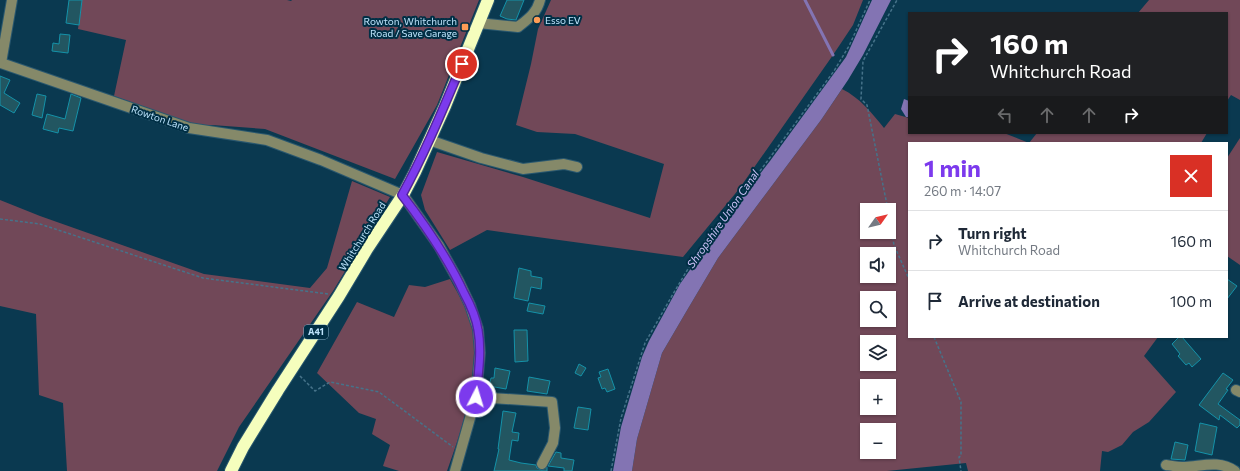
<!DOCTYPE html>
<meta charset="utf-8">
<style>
body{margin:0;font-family:Commissioner,sans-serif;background:#f6f6f7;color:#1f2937;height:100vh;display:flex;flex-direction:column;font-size:15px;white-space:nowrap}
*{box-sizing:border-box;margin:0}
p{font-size:13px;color:#747a83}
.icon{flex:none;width:22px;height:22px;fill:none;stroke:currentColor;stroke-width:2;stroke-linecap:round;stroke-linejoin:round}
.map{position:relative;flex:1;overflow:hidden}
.details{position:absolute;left:908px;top:142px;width:320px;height:196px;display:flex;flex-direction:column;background:#fff;border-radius:0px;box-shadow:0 1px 3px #0004}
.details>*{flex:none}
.hud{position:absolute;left:908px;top:12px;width:320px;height:122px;border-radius:0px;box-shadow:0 1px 3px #0004;background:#202124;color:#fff;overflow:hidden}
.needle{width:26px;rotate:56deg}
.buttons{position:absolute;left:860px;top:203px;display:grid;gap:8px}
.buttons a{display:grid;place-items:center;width:36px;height:36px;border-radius:0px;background:#fff;box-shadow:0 1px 3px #0004;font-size:20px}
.pin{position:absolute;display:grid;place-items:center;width:34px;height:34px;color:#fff;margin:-17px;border:2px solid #fff;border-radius:50%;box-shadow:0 1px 4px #0007}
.me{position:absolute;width:44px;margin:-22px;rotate:5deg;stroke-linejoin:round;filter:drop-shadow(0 0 3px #0008)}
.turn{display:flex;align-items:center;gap:14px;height:84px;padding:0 16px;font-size:18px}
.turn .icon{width:52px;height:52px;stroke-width:2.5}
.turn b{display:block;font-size:28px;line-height:34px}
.lanes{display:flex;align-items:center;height:38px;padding:0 16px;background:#0003;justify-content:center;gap:20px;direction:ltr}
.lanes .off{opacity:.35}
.round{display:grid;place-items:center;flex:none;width:42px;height:42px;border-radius:0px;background:#f6f6f7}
.head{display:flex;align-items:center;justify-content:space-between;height:68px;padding:0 16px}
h1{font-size:24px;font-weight:700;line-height:30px;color:#7c3aed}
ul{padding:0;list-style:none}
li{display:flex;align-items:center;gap:12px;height:60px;padding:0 16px;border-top:1px solid #e0e1e3}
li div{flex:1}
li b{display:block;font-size:15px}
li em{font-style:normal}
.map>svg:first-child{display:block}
.green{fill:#714858;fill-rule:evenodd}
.water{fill:#8374b3}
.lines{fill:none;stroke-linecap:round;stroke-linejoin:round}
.stream{stroke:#8374b3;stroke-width:3}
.building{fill:#225661;stroke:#1492a9}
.minor-casing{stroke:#2a586f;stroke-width:12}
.highway-casing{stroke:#2a586f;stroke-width:14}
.path{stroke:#46738a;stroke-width:1.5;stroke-dasharray:3 2;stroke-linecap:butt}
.minor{stroke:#858969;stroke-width:10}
.highway{stroke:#f5febd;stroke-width:12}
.route-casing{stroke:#51269a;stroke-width:10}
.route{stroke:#7c3aed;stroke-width:7}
.poi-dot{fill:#fd9c56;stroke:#002f45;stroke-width:1.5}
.labels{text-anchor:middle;stroke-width:4;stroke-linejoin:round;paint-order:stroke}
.shield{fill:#002f45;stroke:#84adc4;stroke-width:1}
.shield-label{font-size:9px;font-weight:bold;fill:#bce3fb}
.poi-label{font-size:10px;fill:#bce3fb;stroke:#002f45;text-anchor:start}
.street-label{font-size:10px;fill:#bce3fb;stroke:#002f45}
.water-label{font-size:11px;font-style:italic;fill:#cec3f9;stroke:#002f45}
</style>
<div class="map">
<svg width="1240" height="471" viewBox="0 0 1240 471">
<rect width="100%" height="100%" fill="#0a3950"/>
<!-- green -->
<g class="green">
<path d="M82 0H287L291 1 292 0H479L437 105 395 179 265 129 212 125H195L114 96 126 40 78 29Z"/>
<path d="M551 0H863L853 25 833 55 739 189 683 257 487 230 450 250 425 210 421 195 437 152 523 177 650 218 664 164 575 134 537 132 516 125 531 64 538 29Z"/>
<path d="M1149 0H1240V100L1231 95 1227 101V13H1138Z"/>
<path d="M842 89C860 98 871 112 884 128L895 114 909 118V133H1004L1029 143 1037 133H1207L1201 143H909V337H1158L1144 356 1176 392 1149 422 1133 432 1122 445 1108 452 1102 451 1100 471H968L966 463 887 471H632L637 439 662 353 686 312 718 258 821 120ZM867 210H889V232H867ZM867 254H889V276H867ZM867 298H889V320H867ZM867 342H889V364H867ZM867 386H889V408H867ZM867 430H889V452H867Z"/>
<path d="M1240 138V265L1227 256V158Z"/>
<path d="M352 181 390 197 333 291 239 427 217 471H67L63 403 39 395 36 314 0 306V200L40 216 204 274 310 288 327 268Z"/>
<path d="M450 279C457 292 470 313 473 327 474 335 474 345 474 354 473 396 461 432 447 471H399L383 466 390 445 372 434 376 419 359 413 317 373 357 302 394 317 409 285 425 287Z"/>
</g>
<!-- water -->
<g class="water">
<path d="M872 0H891L863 55 848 80 821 120 718 258 686 312 662 353 637 439 632 471H613L621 427 642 357 649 341 680 284 732 210 770 161 846 57Z"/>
<path d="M904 99 909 101V117H906L901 109Z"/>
</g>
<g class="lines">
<!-- stream -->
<path class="stream" d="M805 0 833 55"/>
</g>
<!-- building -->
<g class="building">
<path d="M69 0H82L79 25 66 23Z"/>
<path d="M507 0H524L516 20 507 19 500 16Z"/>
<path d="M60 34 70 35 68 53 52 51 53 43 59 44Z"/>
<path d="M0 76 10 80 4 93 20 103 14 113 0 105Z"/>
<path d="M37 94 46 96 42 118 32 115Z"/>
<path d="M71 94 81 98 73 131 59 128 58 133 43 129 47 114 65 119Z"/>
<path d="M519 268 531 271V276L542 278 541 289 531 287 528 301 514 298Z"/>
<path d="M1227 279 1237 286 1227 299Z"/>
<path d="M529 303 545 306 543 314 527 311Z"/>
<path d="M514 330H527L528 361 515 362Z"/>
<path d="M1179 337H1182L1201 359 1192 367 1189 363 1186 365 1178 356 1180 354 1172 344Z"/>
<path d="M579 364 586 368 581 376 575 373Z"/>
<path d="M495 368 510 371 506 389 489 386 491 378H494Z"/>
<path d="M608 369 615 389 607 392 605 388 602 389 598 378 601 377 599 372Z"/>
<path d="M1223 373 1233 380 1226 389 1228 390 1218 404 1240 420V425L1237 428 1220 415 1219 420 1199 405Z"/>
<path d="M529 377 550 381 547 394 527 391Z"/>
<path d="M578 407 591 409 588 430 574 428Z"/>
<path d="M503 411 516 413 512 432 519 433 518 441 512 440 509 460 521 463 536 465 537 468 542 470 547 467V471H494L499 449H498Z"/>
<path d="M1200 423 1217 427 1212 455 1195 451Z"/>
<path d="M1175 442 1188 445 1185 460 1171 459Z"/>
<path d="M556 452 561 453V458L574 460 572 471H564V468L548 466Z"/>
</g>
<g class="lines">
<defs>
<g id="minor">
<path d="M478 23 518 27C528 19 537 13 540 0"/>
<path d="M1 63 189 128 267 140 321 160 403 195 439 246 459 282 470 305 478 329 480 353 476 397 455 471"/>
<path d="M1 63 12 0"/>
<path d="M429 140 481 158 523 169 564 164 577 167"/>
<path d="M1236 390 1240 392"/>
<path d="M476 397 552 402 555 428 553 443 542 464"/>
<path d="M1166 465C1173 466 1179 467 1185 467 1203 466 1219 460 1235 471"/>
</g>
<path id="highway" d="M231 471 243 447 278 390 339 296 367 249 403 195 415 172 445 106 488 0"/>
</defs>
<!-- minor casing -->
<use href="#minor" class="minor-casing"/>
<!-- highway casing -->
<use href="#highway" class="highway-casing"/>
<!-- path -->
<g class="path">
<path d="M888 210 867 105 861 99 863 61 897 0"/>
<path d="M889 217 894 245 909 279"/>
<path d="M0 219 40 224 203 278 328 294"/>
<path d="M934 337 961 402V456L959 457 961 471"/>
<path d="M300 376 315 391 330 382 379 392 453 447"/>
<path d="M611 471 621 418 645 343 673 294 704 242 757 175 834 71 849 46 870 0"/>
</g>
<!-- minor -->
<use href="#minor" class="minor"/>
<!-- highway -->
<use href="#highway" class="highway"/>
</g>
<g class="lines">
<defs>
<path id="route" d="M462 64C443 109 425 153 402 195 426 226 448 258 464 293 470 304 476 317 478 330 482 352 478 375 476 397"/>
</defs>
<!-- route casing -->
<use href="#route" class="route-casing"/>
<!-- route -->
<use href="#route" class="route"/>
</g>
<!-- markers -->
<g class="poi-dot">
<circle cx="537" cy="20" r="4"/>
<rect x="461" y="23" width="8" height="8" rx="2"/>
</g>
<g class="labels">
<!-- shield labels -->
<rect class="shield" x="304" y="325" width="24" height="14" rx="3"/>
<g class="shield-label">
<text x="316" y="335">A41</text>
</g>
<!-- poi labels -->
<g class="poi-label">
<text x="545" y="24">Esso EV</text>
<text x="457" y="25" text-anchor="end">Rowton, Whitchurch<tspan x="457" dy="12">Road / Save Garage</tspan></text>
</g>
<!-- street labels -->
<g class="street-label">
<text transform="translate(160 118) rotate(19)" y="4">Rowton Lane</text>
<text transform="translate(362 236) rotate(-58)" y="4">Whitchurch Road</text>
</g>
<!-- water labels -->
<g class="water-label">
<text transform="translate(723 219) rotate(-55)" y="4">Shropshire Union Canal</text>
</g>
</g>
</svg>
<div class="buttons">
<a><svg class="needle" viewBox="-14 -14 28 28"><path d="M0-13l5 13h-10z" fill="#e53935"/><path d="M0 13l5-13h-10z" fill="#747a83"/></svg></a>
<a><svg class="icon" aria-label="sound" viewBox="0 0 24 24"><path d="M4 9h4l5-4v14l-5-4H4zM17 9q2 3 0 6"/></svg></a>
<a><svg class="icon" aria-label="search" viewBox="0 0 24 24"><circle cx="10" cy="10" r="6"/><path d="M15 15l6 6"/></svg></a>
<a><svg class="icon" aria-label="layers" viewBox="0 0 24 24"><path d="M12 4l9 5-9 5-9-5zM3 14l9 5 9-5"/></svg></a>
<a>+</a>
<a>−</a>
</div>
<div class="pin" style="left:462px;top:64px;background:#d93025"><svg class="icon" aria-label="arrive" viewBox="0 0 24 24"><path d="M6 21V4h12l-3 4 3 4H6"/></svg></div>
<svg class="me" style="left:476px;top:397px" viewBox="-20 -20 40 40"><circle r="17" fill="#7c3aed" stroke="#fff" stroke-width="3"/><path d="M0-11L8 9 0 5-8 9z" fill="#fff"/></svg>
<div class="hud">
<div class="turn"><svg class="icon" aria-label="right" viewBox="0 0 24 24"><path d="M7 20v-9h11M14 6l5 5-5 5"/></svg><div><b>160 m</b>Whitchurch Road</div></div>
<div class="lanes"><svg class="icon off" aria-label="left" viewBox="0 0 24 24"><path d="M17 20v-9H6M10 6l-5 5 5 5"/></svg><svg class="icon off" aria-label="ahead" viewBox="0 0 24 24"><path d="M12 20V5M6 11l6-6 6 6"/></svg><svg class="icon off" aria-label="ahead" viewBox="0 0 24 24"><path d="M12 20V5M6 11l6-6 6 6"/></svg><svg class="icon" aria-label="right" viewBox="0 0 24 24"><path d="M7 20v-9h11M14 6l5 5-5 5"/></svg></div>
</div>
<section class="details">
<div class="head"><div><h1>1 min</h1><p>260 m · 14:07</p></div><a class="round" style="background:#d93025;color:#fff"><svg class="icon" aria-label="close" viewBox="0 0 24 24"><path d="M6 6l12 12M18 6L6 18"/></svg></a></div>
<ul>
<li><svg class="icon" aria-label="right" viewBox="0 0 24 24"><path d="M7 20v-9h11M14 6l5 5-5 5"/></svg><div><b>Turn right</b><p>Whitchurch Road</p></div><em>160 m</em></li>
<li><svg class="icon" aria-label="arrive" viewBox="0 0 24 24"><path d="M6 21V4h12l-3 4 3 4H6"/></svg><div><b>Arrive at destination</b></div><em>100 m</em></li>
</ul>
</section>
</div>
